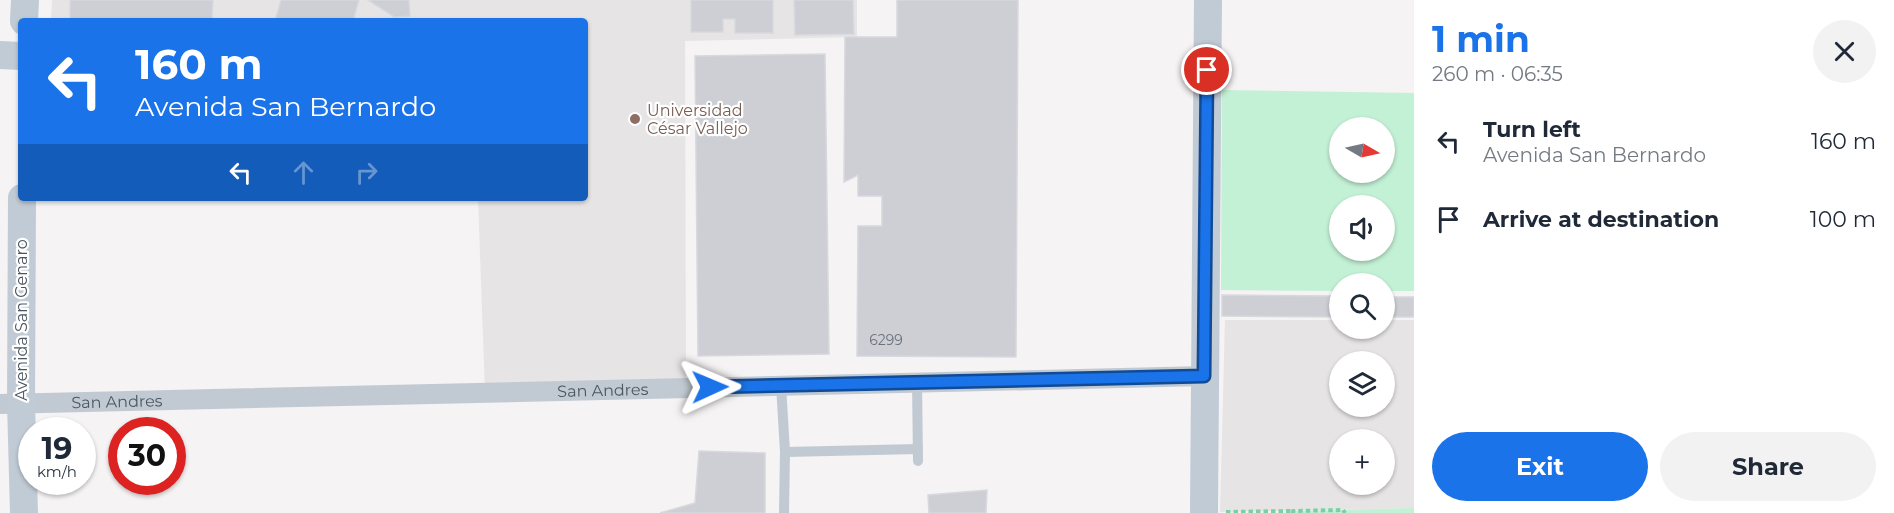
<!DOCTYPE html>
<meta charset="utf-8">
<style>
body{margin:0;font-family:Montserrat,sans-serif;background:#f2f2f3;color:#1f2937;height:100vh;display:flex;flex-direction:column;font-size:22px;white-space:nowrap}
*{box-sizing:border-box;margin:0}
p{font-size:20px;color:#747a83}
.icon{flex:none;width:33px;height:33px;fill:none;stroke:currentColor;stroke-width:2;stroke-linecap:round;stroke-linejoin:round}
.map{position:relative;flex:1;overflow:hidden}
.drawer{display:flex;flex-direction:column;background:#fff;width:480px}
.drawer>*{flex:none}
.guide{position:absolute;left:18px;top:18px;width:570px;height:183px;border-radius:6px;box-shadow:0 2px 4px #0004;background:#1a73e8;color:#fff;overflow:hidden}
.needle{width:39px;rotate:99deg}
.buttons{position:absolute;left:1329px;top:117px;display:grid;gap:12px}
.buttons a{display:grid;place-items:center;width:66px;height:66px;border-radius:50%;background:#fff;box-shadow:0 2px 4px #0004;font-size:30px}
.speed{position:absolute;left:18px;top:417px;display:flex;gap:12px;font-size:30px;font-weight:700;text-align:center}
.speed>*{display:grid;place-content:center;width:78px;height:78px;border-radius:50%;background:#fff;box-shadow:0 2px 4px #0004;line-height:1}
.speed small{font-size:15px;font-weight:400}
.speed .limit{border:9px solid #d22;background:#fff;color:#111}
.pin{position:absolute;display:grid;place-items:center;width:51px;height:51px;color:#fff;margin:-26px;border:3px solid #fff;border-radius:50%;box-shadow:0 2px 6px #0007}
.me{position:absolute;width:66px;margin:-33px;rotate:89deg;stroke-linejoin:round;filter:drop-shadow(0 0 4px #0008)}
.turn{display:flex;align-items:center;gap:21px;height:126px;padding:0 18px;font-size:27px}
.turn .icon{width:78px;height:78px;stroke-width:2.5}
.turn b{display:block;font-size:42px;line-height:51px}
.lanes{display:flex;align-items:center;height:57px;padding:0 18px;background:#0003;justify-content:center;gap:30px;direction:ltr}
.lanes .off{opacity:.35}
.round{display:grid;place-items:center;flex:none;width:63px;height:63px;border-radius:32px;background:#f2f2f3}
.head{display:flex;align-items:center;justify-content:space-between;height:102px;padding:0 18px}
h1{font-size:36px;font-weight:700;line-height:45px;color:#1a73e8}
.action{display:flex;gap:12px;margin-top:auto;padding:12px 18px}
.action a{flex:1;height:69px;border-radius:36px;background:#1a73e8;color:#fff;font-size:24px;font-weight:700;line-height:69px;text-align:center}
.action a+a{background:#f2f2f3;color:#1f2937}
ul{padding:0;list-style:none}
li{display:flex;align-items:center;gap:18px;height:78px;padding:0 18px}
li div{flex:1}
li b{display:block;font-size:22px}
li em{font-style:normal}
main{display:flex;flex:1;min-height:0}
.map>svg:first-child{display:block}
.education{fill:#e6e4e5;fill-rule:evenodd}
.green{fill:#c3f1d5;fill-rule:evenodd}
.building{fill:#cdcfd5;stroke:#d7d9de;stroke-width:1.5}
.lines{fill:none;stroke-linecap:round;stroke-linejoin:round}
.path{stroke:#7ad0a6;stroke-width:4;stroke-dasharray:4.5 3;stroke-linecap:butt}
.lane{stroke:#c1cad2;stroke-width:10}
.street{stroke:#c1cad2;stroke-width:20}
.secondary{stroke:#c1cbd6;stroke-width:28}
.route-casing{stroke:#114b97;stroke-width:15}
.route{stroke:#1a73e8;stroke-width:10}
.education-dot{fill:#8d6e63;stroke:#fff;stroke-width:2}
.labels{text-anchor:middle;stroke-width:4.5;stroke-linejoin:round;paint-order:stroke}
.number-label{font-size:14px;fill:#6b747e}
.education-label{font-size:16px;fill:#785e54;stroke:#fff;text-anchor:start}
.street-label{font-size:16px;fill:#4a5661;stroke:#fff}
</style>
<main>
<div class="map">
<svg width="1414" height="513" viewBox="0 0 1414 513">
<rect width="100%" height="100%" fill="#f5f3f3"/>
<!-- education -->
<g class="education">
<path d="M52 0H857V37L685 41 686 387 485 392 478 198H585V21H51Z"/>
<path d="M1225 320H1339L1340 328H1384L1385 320H1414V508L1220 512ZM1340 362H1384V406H1340ZM1340 440H1384V484H1340Z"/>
</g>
<!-- green -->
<g class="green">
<path d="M1222 90 1414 93V291H1385L1384 284H1340L1339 291 1221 290ZM1340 128H1384V172H1340ZM1340 206H1384V250H1340Z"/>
<path d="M1414 508V513H1293V511Z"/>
</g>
<!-- building -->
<g class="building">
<path d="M70 0H213L212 21H70Z"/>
<path d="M281 0H359L353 21H275Z"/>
<path d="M368 0H409L410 16 394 17Z"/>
<path d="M691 0H773V33H735V19H723V32H691Z"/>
<path d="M794 0H853L854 34 795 35Z"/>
<path d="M897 0H1018L1016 357 857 356 858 226H882V196H858V175L844 182 845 37H897Z"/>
<path d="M825 54 829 354 698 356 695 56Z"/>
<path d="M1222 295 1340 296V317L1222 316Z"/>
<rect x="1384" y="297" width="30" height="20"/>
<path d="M699 451 765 453V513H660L695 503Z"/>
<path d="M987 490 986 513H929L928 495Z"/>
</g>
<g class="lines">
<!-- path -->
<g class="path">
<path d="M1226 512 1293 511V513"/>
<path d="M1294 513 1293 511 1343 510 1345 513"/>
</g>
<!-- lane -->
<g class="lane">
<path d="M917 382 918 461"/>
<path d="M781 385 785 452 784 513"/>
<path d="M785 452 918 449"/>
</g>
<!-- street -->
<path class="street" id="s1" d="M0 404 1205 376"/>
<!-- secondary -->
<g class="secondary">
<path d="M24 21 25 0"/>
<path d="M0 55 21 56"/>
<path d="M22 198 21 403 24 513"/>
<path d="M1204 513 1208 0"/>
</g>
</g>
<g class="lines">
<defs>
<path id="route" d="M710 387 1204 376 1207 70"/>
</defs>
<!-- route casing -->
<use href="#route" class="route-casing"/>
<!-- route -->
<use href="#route" class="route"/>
</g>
<!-- markers -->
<circle class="education-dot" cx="635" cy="119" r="6"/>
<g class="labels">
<!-- number labels -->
<g class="number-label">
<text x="886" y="345">6299</text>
</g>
<!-- education labels -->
<g class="education-label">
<text x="647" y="116">Universidad<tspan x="647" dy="18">César Vallejo</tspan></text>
</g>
<!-- street labels -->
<g class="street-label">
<text transform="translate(21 320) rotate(-90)" y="6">Avenida San Genaro</text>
<text dy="6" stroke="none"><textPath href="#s1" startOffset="603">San Andres</textPath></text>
<text dy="6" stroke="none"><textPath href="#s1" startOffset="117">San Andres</textPath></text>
</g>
</g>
</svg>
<div class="buttons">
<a><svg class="needle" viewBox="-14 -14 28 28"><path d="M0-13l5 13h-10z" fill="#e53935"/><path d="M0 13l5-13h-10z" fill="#747a83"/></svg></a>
<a><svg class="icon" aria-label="sound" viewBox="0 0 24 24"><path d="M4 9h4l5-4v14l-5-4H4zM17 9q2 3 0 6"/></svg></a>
<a><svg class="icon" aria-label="search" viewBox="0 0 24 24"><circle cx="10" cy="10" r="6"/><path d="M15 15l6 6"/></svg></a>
<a><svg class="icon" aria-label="layers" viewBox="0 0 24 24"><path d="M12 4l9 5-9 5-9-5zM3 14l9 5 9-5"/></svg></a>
<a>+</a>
</div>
<div class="speed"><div>19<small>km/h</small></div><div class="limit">30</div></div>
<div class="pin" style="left:1207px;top:70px;background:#d93025"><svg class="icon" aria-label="arrive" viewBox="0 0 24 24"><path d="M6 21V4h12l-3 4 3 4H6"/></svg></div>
<svg class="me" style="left:710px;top:387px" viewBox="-20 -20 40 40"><path d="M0-17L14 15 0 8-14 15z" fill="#1a73e8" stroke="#fff" stroke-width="4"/></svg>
<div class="guide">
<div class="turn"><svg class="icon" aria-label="left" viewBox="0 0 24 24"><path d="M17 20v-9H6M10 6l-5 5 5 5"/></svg><div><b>160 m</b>Avenida San Bernardo</div></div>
<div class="lanes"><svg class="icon" aria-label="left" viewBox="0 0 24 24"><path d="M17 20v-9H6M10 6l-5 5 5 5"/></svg><svg class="icon off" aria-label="ahead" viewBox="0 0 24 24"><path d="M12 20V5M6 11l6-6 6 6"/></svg><svg class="icon off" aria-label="right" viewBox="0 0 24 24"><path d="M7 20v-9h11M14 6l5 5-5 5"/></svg></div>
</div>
</div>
<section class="drawer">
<div class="head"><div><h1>1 min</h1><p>260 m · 06:35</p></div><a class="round"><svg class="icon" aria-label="close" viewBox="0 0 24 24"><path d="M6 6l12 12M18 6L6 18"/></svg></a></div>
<ul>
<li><svg class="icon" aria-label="left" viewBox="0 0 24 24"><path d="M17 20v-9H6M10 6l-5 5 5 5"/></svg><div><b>Turn left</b><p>Avenida San Bernardo</p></div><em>160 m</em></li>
<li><svg class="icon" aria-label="arrive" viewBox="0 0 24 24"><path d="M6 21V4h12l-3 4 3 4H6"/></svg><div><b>Arrive at destination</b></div><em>100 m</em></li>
</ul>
<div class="action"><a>Exit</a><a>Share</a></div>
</section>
</main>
